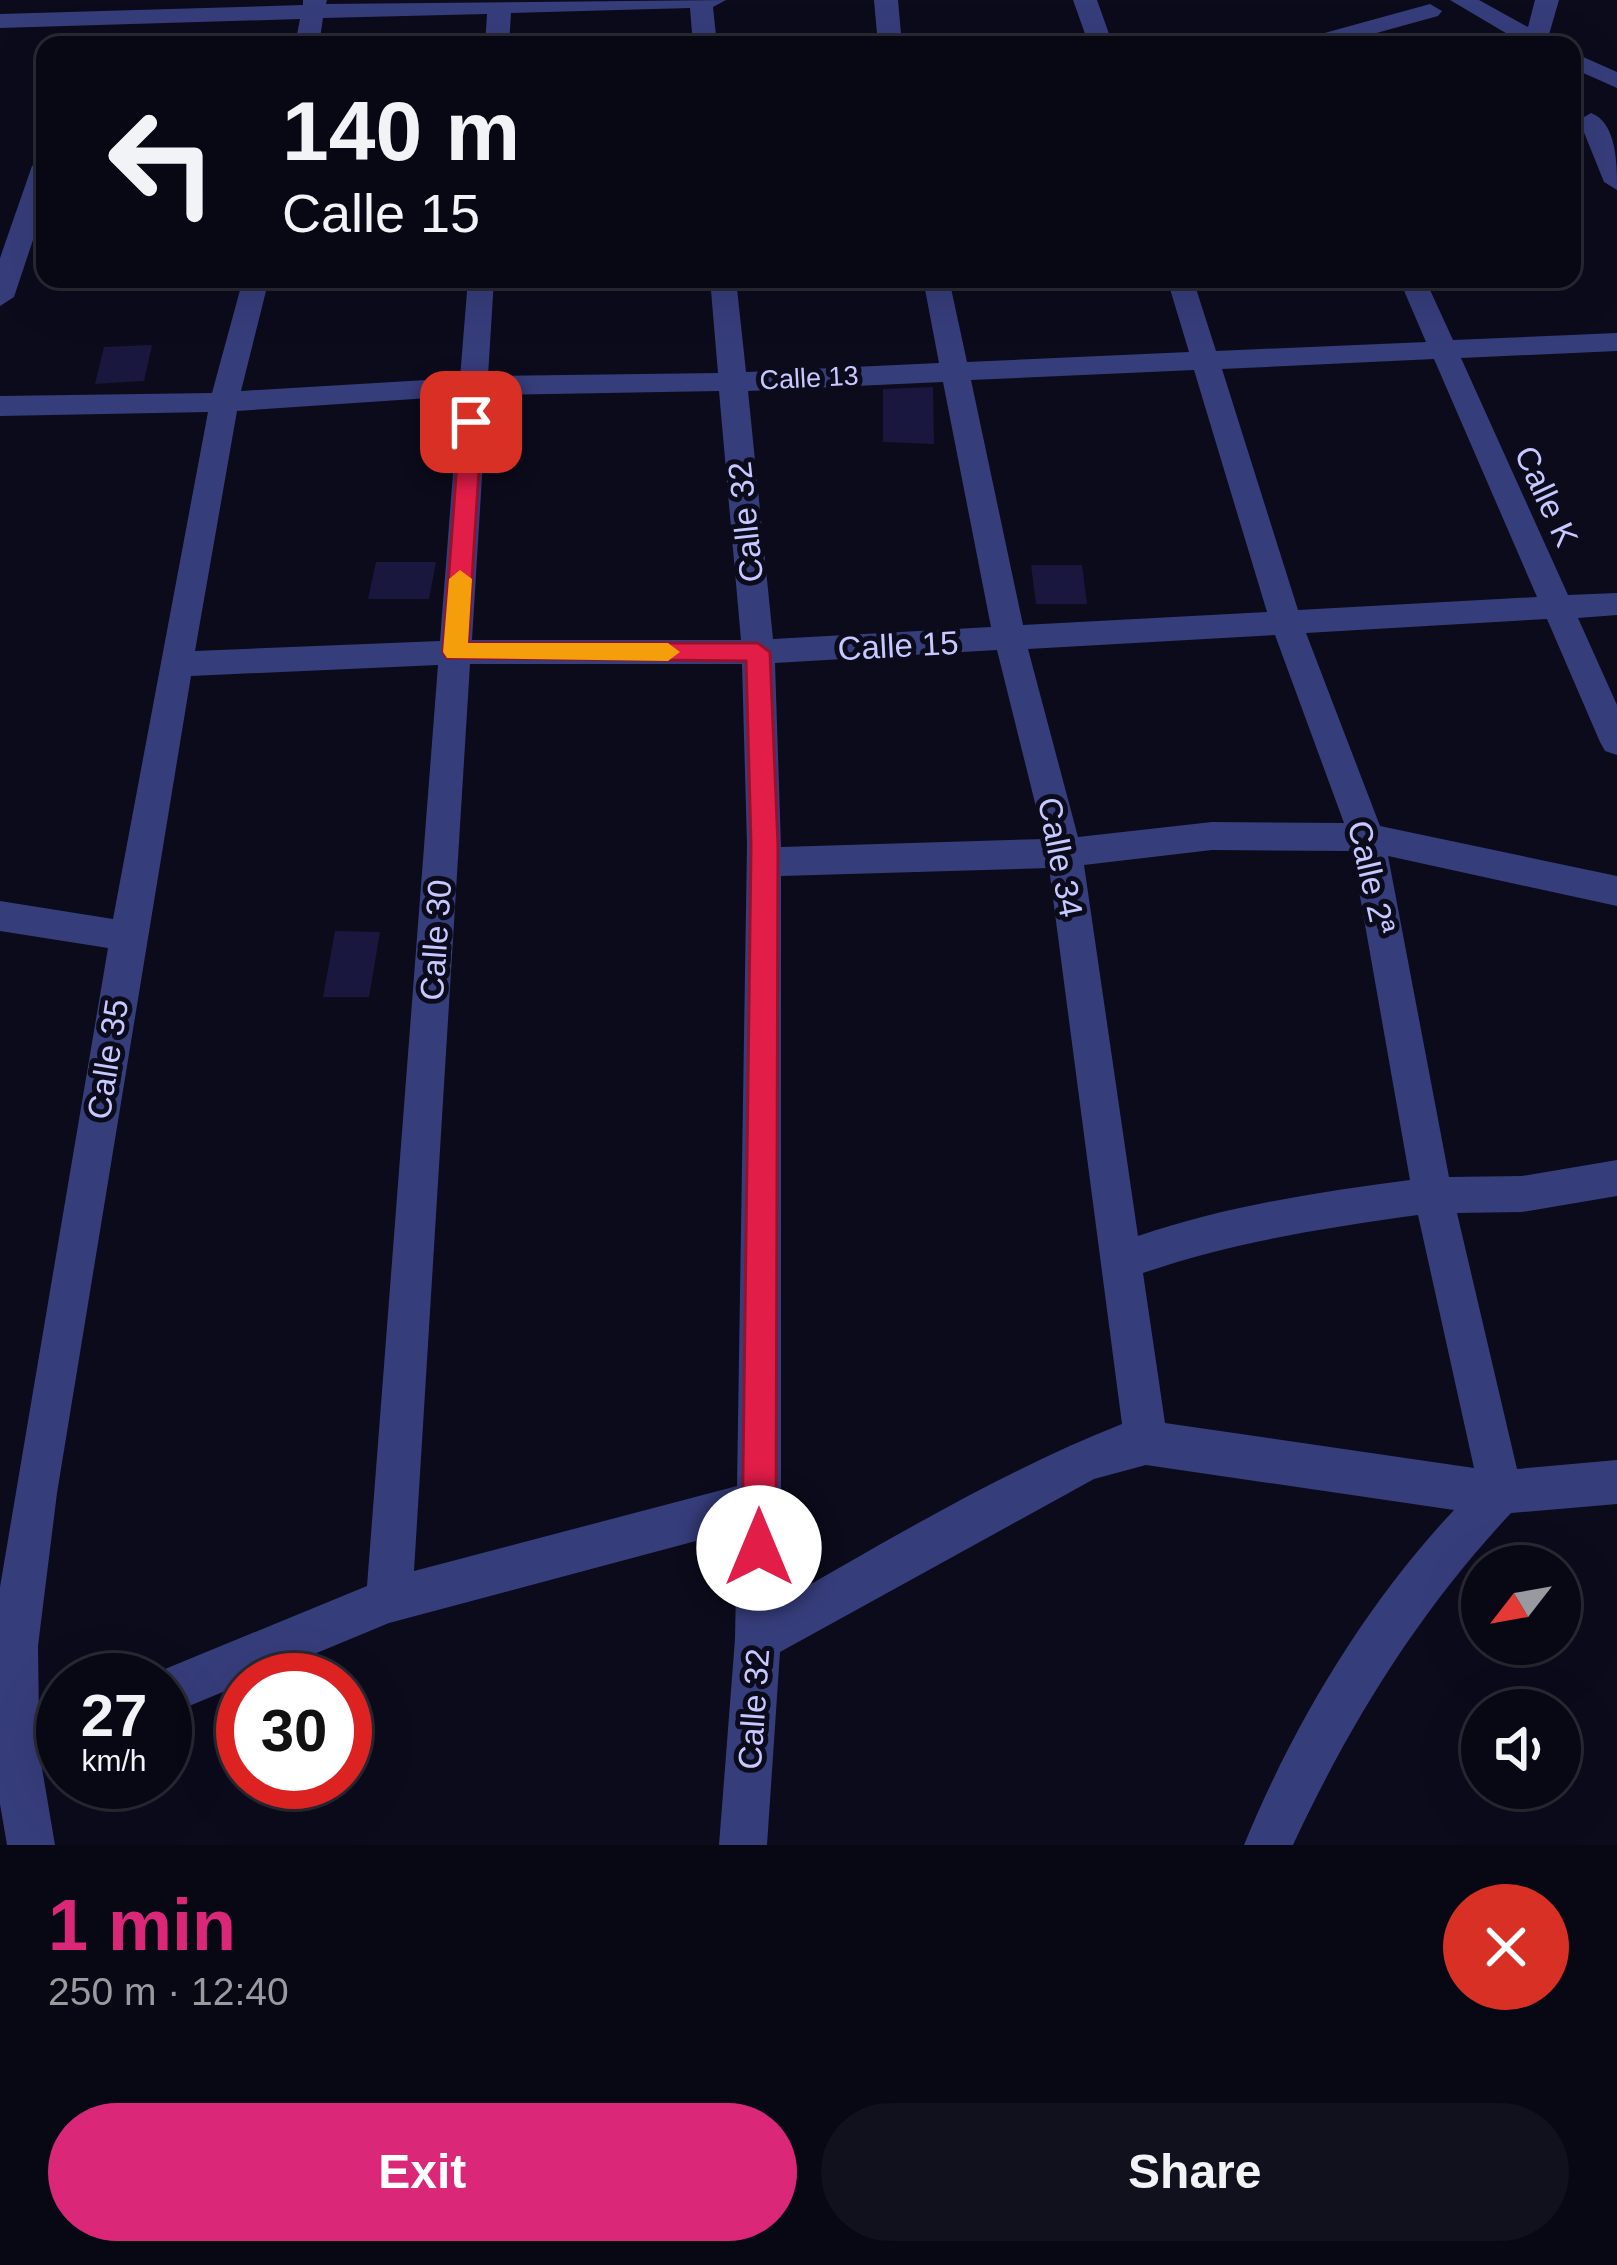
<!DOCTYPE html>
<meta charset="utf-8">
<style>
body{margin:0;font-family:Arial,sans-serif;background:#11111e;color:#f1f3f6;height:100vh;display:flex;flex-direction:column;font-size:45px;white-space:nowrap}
*{box-sizing:border-box;margin:0}
p{font-size:39px;color:#989aa0}
.icon{flex:none;width:66px;height:66px;fill:none;stroke:currentColor;stroke-width:2;stroke-linecap:round;stroke-linejoin:round}
.map{position:relative;height:1845px;overflow:hidden}
.drawer{display:flex;flex-direction:column;background:#080815;flex:1}
.drawer>*{flex:none}
.top-card{position:absolute;left:36px;top:36px;width:1545px;height:252px;border-radius:24px;box-shadow:0 12px 48px #0002,0 0 0 3px #292934;background:#080815;color:#f1f3f6;overflow:hidden}
.needle{width:78px;rotate:239deg}
.controls{position:absolute;left:1461px;top:1545px;display:grid;gap:24px}
.controls a{display:grid;place-items:center;width:120px;height:120px;border-radius:50%;background:#080815;box-shadow:0 12px 48px #0002,0 0 0 3px #292934;font-size:60px}
.speed{position:absolute;left:36px;top:1653px;display:flex;gap:24px;font-size:60px;font-weight:700;text-align:center}
.speed>*{display:grid;place-content:center;width:156px;height:156px;border-radius:50%;background:#080815;box-shadow:0 12px 48px #0002,0 0 0 3px #292934;line-height:1}
.speed small{font-size:30px;font-weight:400}
.speed .limit{border:18px solid #d22;background:#fff;color:#111}
.pin{position:absolute;display:grid;place-items:center;width:102px;height:102px;color:#fff;margin:-51px;border-radius:24px;box-shadow:0 6px 18px #0006}
.me{position:absolute;width:132px;margin:-66px;rotate:0deg;stroke-linejoin:round;filter:drop-shadow(0 0 9px #0008)}
.turn{display:flex;align-items:center;gap:42px;height:252px;padding:0 48px;font-size:54px}
.turn .icon{width:156px;height:156px;stroke-width:2.5}
.turn b{display:block;font-size:84px;line-height:102px}
.round{display:grid;place-items:center;flex:none;width:126px;height:126px;border-radius:63px;background:#11111e}
.headline{display:flex;align-items:center;justify-content:space-between;height:204px;padding:0 48px}
h1{font-size:72px;font-weight:700;line-height:90px;color:#db2777}
.action{display:flex;gap:24px;margin-top:auto;padding:24px 48px}
.action a{flex:1;height:138px;border-radius:72px;background:#db2777;color:#fff;font-size:48px;font-weight:700;line-height:138px;text-align:center}
.action a+a{background:#11111e;color:#f1f3f6}
.map>svg:first-child{display:block}
.building{fill:#19173d}
.lines{fill:none;stroke-linecap:round;stroke-linejoin:round}
.minor{fill:#363d7b;fill-rule:evenodd}
.route{fill:#e11d48;stroke:#92132f;stroke-width:3}
.slow{fill:#f59e0b}
.labels{text-anchor:middle;stroke-width:10;stroke-linejoin:round;paint-order:stroke}
.far-street-label{font-size:27px;fill:#c6c8ff;stroke:#0b0b1c}
.street-label{font-size:33px;fill:#c6c8ff;stroke:#0b0b1c}
</style>
<div class="map">
<svg width="1617" height="1845" viewBox="0 0 1617 1845">
<rect width="100%" height="100%" fill="#0b0b1c"/>
<!-- building -->
<g class="building">
<path d="M152 345 144 381 95 384 104 347Z"/>
<path d="M933 387 934 444 883 442V389Z"/>
<path d="M376 562H436L429 599H368Z"/>
<path d="M1031 565H1082L1087 604H1036Z"/>
<path d="M335 931 380 932 369 997H323Z"/>
</g>
<g class="lines">
<!-- minor -->
<g class="minor">
<path d="M303 0H327L326 4 726 0 713 7 717 45H693L690 8 511 13 509 45H485L487 14 323 18 319 45H295L300 19 0 28V14L303 5Z"/>
<path d="M874 0H898L902 45H878Z"/>
<path d="M1073 0H1097L1113 45H1089Z"/>
<path d="M1450 0H1479L1528 27 1535 0H1559L1548 38 1555 45H1526Z"/>
<path d="M1430 4 1442 11 1438 16 1333 45H1295L1299 40Z"/>
<path d="M1572 52 1617 72V88L1572 68Z"/>
<path d="M1591 113C1617 123 1617 164 1617 190L1604 182 1579 120Z"/>
<path d="M45 158V204L14 297 0 306V258L32 166Z"/>
<path d="M243 279H269L241 391 460 378 468 279H494L488 376 718 373 710 279H736L746 372 939 363 923 279H949L967 362 1189 352 1167 279H1193L1216 351 1426 342 1399 279H1425L1453 340 1617 333V351L1461 358 1568 595 1617 593V615L1578 618 1617 705V755L1605 751 1600 742 1547 619 1306 633 1380 826 1617 876V906L1388 856 1449 1177 1522 1176 1617 1160V1196L1522 1212 1457 1213 1517 1469 1617 1460V1504L1511 1513C1419 1611 1350 1723 1293 1845H1244C1293 1725 1365 1605 1454 1510L1146 1465 1094 1479 780 1652 767 1845H719L735 1639 737 1530 389 1623 165 1716V1680H147L148 1676 367 1586 438 665 191 676 57 1493 38 1646 39 1722 63 1712V1760L42 1768 55 1845H7L0 1804V1587L108 948 0 931V901L113 919 208 412 0 416V396L212 393ZM1434 359 1537 597 1298 610 1222 369ZM1194 370 1267 612 1023 625 971 380ZM943 382 991 627 773 639 748 391ZM719 391 741 640H472L487 395ZM459 396 440 641 195 651 237 411ZM1275 635 1344 823 1212 822 1078 837 1028 649ZM997 650 1044 839 781 847 775 663ZM470 664H742L747 845 737 1486 414 1571ZM1212 850 1352 851 1410 1180C1317 1192 1227 1206 1138 1236L1084 865ZM1049 868 1122 1424C1003 1471 892 1538 781 1601V876ZM1418 1215 1474 1468 1165 1423 1143 1273C1233 1242 1324 1228 1418 1215Z"/>
</g>
</g>
<!-- route -->
<path class="route" d="M471 415 482 422 468 643H758L770 652 778 845 776 1548 771 1560 759 1565 747 1560 742 1548 751 845 746 661 447 658 443 652 460 422Z"/>
<!-- slow -->
<path class="slow" d="M460 570 472 579 468 643H668L680 652 668 661 447 658 443 652 449 579Z"/>
<g class="labels">
<!-- far-street labels -->
<g class="far-street-label">
<text transform="translate(809 378) rotate(-3)" y="9">Calle 13</text>
</g>
<!-- street labels -->
<g class="street-label">
<text transform="translate(1547 496) rotate(65)" y="12">Calle K</text>
<text transform="translate(745 522) rotate(-96)" y="12">Calle 32</text>
<text transform="translate(898 645) rotate(-3)" y="12">Calle 15</text>
<text transform="translate(1061 857) rotate(79)" y="12">Calle 34</text>
<text transform="translate(1372 877) rotate(77)" y="12">Calle 2ª</text>
<text transform="translate(435 940) rotate(-86)" y="12">Calle 30</text>
<text transform="translate(107 1059) rotate(-81)" y="12">Calle 35</text>
<text transform="translate(753 1709) rotate(-86)" y="12">Calle 32</text>
</g>
</g>
</svg>
<div class="controls">
<a><svg class="needle" viewBox="-14 -14 28 28"><path d="M0-13l5 13h-10z" fill="#e53935"/><path d="M0 13l5-13h-10z" fill="#989aa0"/></svg></a>
<a><svg class="icon" aria-label="sound" viewBox="0 0 24 24"><path d="M4 9h4l5-4v14l-5-4H4zM17 9q2 3 0 6"/></svg></a>
</div>
<div class="speed"><div>27<small>km/h</small></div><div class="limit">30</div></div>
<div class="pin" style="left:471px;top:422px;background:#d93025"><svg class="icon" aria-label="arrive" viewBox="0 0 24 24"><path d="M6 21V4h12l-3 4 3 4H6"/></svg></div>
<svg class="me" style="left:759px;top:1548px" viewBox="-20 -20 40 40"><circle r="19" fill="#fff"/><path d="M0-13L10 11 0 6-10 11z" fill="#e11d48"/></svg>
<div class="top-card">
<div class="turn"><svg class="icon" aria-label="left" viewBox="0 0 24 24"><path d="M17 20v-9H6M10 6l-5 5 5 5"/></svg><div><b>140 m</b>Calle 15</div></div>
</div>
</div>
<section class="drawer">
<div class="headline"><div><h1>1 min</h1><p>250 m · 12:40</p></div><a class="round" style="background:#d93025;color:#fff"><svg class="icon" aria-label="close" viewBox="0 0 24 24"><path d="M6 6l12 12M18 6L6 18"/></svg></a></div>
<div class="action"><a>Exit</a><a>Share</a></div>
</section>
